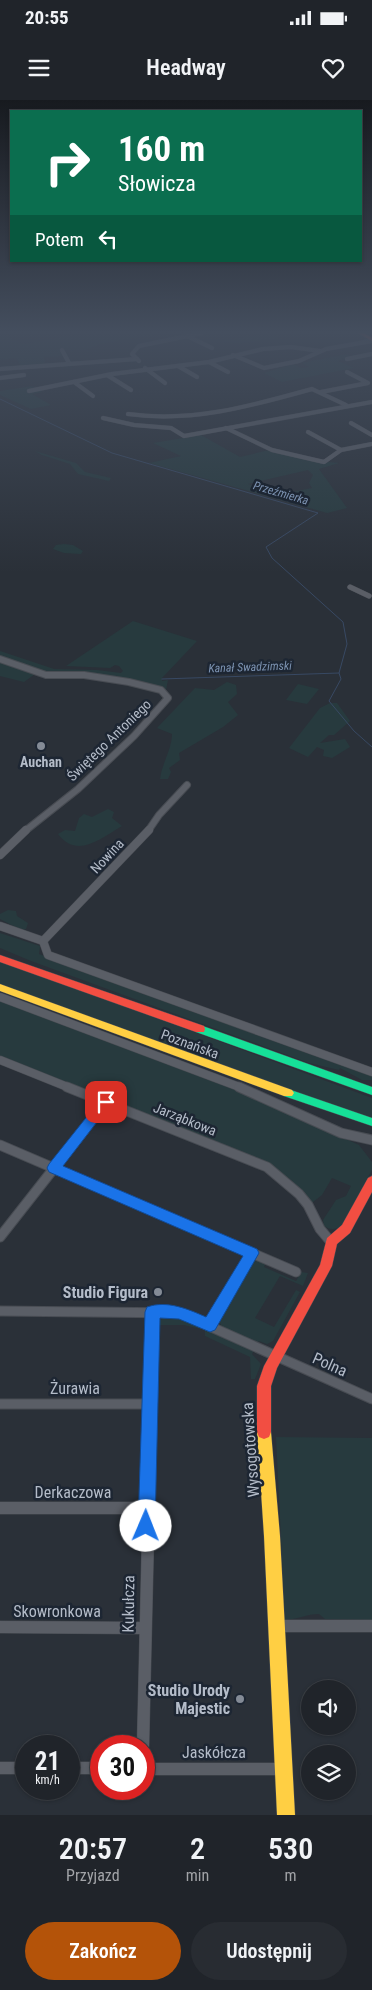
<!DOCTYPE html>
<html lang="pl">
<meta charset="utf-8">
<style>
body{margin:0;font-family:"Roboto Condensed",sans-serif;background:#282c32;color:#f1f3f6;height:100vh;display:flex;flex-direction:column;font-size:19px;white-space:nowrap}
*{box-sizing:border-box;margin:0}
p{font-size:16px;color:#a2a4a8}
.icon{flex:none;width:28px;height:28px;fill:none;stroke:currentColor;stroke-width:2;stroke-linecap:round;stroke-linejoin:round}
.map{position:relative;height:1715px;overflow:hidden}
.details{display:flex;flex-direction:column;background:#20242a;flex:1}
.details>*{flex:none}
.banner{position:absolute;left:10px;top:10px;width:352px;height:152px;border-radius:0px;box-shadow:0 1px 4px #0004,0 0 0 1px #3d4147;background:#0b6e4f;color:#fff;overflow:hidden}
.controls{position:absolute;left:301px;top:1580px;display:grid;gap:10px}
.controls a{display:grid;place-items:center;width:55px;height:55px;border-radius:50%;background:#20242a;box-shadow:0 1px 4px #0004,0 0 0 1px #3d4147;font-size:25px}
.speed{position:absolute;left:15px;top:1635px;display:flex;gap:10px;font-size:25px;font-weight:700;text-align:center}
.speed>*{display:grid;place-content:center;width:65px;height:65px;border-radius:50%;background:#20242a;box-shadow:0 1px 4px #0004,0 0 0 1px #3d4147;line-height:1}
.speed small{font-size:12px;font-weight:400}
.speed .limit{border:8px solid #d22;background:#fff;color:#111}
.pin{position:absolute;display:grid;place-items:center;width:42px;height:42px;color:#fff;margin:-21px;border-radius:10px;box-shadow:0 2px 8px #0006}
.me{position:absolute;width:55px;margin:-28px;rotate:1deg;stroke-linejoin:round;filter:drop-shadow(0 0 4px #0008)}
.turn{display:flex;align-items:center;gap:18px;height:105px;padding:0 25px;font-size:22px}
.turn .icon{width:65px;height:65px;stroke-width:2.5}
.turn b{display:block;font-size:35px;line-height:42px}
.then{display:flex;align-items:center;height:48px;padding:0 25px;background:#0003;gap:10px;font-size:19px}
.eta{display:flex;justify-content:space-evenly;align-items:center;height:85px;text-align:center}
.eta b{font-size:30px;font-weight:600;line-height:35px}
.primary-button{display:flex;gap:10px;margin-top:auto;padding:10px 25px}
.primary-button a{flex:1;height:58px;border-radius:30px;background:#b45309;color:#fff;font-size:20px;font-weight:600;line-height:58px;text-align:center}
.primary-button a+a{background:#282c32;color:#f1f3f6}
.status{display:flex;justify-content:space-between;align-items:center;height:35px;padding:0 25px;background:#20242a;direction:ltr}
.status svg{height:14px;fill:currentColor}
header{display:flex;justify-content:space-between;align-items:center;height:65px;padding:0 25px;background:#20242a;font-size:22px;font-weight:600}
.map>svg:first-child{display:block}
.green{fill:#273a3e;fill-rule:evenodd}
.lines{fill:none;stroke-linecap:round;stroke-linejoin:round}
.stream{stroke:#384963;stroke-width:1}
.street-far5-casing{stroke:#484c53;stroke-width:4.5}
.street-far4-casing{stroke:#484c53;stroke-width:5.5}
.street-far3-casing{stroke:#484c53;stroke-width:8}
.street-far2-casing{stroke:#484c53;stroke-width:9}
.street-far1-casing{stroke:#484c53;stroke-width:11}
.street-casing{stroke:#484c53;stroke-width:13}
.fast-casing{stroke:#484c53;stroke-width:1}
.slow-casing{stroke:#484c53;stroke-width:1}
.jam-casing{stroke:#484c53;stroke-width:1}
.street-far5{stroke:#5a5e66;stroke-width:4}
.street-far4{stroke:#5a5e66;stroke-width:5}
.street-far3{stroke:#5a5e66;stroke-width:6}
.street-far2{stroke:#5a5e66;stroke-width:8}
.street-far1{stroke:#5a5e66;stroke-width:9}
.street{stroke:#5a5e66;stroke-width:12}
.fast{fill:#16e098;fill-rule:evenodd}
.slow{fill:#ffcf43;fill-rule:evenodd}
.jam{fill:#f24e42;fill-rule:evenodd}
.route{fill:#1a73e8;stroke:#114b97}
.poi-dot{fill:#848b96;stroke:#1d2633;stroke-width:2}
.labels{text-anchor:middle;stroke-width:5;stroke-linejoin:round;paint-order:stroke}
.far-water-label{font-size:12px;font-style:italic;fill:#7c92b1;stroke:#1d2633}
.street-label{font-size:14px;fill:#b4bcc9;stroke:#1d2633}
.poi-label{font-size:14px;font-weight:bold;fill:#b4bcc9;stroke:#1d2633}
.near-poi-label{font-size:16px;font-weight:bold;fill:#b4bcc9;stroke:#1d2633;text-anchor:end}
.near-street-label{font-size:16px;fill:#b4bcc9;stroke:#1d2633}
</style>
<div class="status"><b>20:55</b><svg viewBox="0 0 49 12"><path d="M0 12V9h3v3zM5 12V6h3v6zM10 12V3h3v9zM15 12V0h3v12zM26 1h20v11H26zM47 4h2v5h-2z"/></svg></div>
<header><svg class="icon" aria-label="menu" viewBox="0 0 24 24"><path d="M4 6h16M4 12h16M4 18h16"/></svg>Headway<svg class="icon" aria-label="heart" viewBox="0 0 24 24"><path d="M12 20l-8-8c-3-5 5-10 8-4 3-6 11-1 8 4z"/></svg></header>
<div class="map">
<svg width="372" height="1715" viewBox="0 0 372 1715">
<rect width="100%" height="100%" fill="#2a3038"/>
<!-- green -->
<g class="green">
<path d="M0 233H16L5 235 23 244 89 233H162L100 244 86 250H60L62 256 44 257 45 264 21 266 16 258 0 260Z"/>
<path d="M269 233 279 238C266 240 233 246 221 241Z"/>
<path d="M347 254 350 256 349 258 338 261 354 268 282 282 264 273 293 264 301 268 309 267 302 263Z"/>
<path d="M32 286 42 292 32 294 51 305 31 309 0 295V291Z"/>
<path d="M201 335 240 357 269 350 308 360 339 363 319 369 347 408 327 413 149 363 181 356 153 343ZM308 370 313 375 309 383 312 388 277 395 248 384Z"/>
<path d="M35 351 76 363 85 372 111 378 109 381 78 374 70 364 42 355Z"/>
<path d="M64 444 73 445 83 451 81 454 64 453 53 449 56 445Z"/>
<path d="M133 521 197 541 162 578V581L168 580 166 590 53 574 0 557V551L54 569 97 570 121 573 123 571 119 566 115 565 110 568 66 566Z"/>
<path d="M0 561 35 574 24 582 0 576Z"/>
<path d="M227 582 236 585 237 594 228 602 238 615 223 627 179 653 180 660 169 668 171 672 168 679H160C162 663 172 649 172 634L157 628 195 588 214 590Z"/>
<path d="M298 584 319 589 307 604 286 600Z"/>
<path d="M330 603H337L350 621 334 635H329L320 643 345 639 350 647 332 658 323 656 324 650 317 647 308 657 289 648 320 608Z"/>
<path d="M108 709 114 712 112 718 122 726C100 739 77 759 58 734L65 730 75 731 79 718 84 714 92 717Z"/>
<path d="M8 810 16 811 17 816 28 823 26 829 21 830 0 819V814Z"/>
<path d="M0 833 40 846 39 854 367 973 372 976V980H362L340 968 339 970 309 963 31 861 0 848Z"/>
<path d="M0 860 372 998V1018L259 980 0 884Z"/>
<path d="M0 900 259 999 359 1045 372 1062V1070L342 1125C336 1130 330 1130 324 1126L323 1120 336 1100 346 1096 351 1086 332 1078 322 1095 313 1102H310L291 1080 278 1071 0 957Z"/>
<path d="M258 1160 266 1162 264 1167 296 1181 301 1172 308 1173 303 1186 280 1176 255 1218 274 1227 296 1190 300 1192 273 1241 267 1244 259 1241 257 1244 222 1227 218 1219 250 1164Z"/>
<path d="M174 1215 254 1250 252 1254 261 1264 255 1279H251L250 1257 205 1236V1230L184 1225H156L164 1216Z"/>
<path d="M276 1337 372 1338V1520L325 1519 319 1514C307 1514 298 1519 285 1520Z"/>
</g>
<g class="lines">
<!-- stream -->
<g class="stream">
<path d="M0 299 112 353 318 413 266 447 272 458 343 522 347 544 339 573 341 579 329 601 354 631 372 647"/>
<path d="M162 579 339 573"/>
</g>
<defs>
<g id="street-far5">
<path d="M187 236 212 248"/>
<path d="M372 240 360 243 372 241"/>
<path d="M62 250 69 263"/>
<path d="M233 255 264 268 299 261 326 249 360 243"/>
<path d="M347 259 372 254"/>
<path d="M139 261 132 254 139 246 202 233"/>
<path d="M209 262 228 272"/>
<path d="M178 266 197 277"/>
<path d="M145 268 165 283"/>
<path d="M0 269 137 259"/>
<path d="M107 275 131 290"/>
<path d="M0 278 24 275"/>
<path d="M74 282 93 296"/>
<path d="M29 291 112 274 209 262 263 249 291 247 320 251"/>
<path d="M321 292 368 283 347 272"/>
<path d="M128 314C192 323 251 306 312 289L346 305"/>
<path d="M103 318 134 325 171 328 184 336 372 302"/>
<path d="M351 323 372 335"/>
<path d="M226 328 272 350 324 362 341 350 372 344"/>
<path d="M308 332 341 350"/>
</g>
<path id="street-far4" d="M350 487 369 496"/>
<g id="street-far3">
<path d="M0 559 46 575H84L129 582 161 590 168 598 134 636 78 689 25 731"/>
<path d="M148 731 159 715 187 685"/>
</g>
<g id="street-far2">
<path d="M0 755 26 730"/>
<path d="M0 826 43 841"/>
<path d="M43 841 48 855 372 972"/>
<path d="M43 841 149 730"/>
<path d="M0 897 242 988"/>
<path d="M0 960 70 988"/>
</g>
<g id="street-far1">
<path d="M67 987 267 1067 299 1094 308 1105 320 1129 331 1142"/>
<path d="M239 987 341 1033 372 1040"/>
<path d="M0 1045 296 1172"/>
<path d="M0 1137 106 1002"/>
<path d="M0 1211 180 1213 372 1299"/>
<path d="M209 1226 252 1153"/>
<path d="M0 1304H150"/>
<path d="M151 1311 153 1212"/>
</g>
<g id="street">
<path d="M0 1408H147"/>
<path d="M277 1526H372"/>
<path d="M0 1527 144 1528"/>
<path d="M143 1646 151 1309"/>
<path d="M0 1668H26"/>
<path d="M69 1668H101"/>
<path d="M144 1669H284"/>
</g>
<g id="fast">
<path d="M200 925 372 987V995L196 932 195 929 196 926Z"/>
<path d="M288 989 372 1018V1026L284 996 282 993 284 990Z"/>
</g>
<g id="slow">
<path d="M0 884 292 990 294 993 292 996H284L0 891Z"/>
<path d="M264 1325 269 1327 271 1332 280 1436 295 1715H277L264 1436 257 1332 259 1327Z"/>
</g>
<g id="jam">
<path d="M358 233H364L372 238V241Z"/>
<path d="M0 855 204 926 205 929 204 932H196L0 862Z"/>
<path d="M372 1076V1092L350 1133 337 1144 332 1166 277 1268 271 1286V1332L269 1337 264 1339 259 1337 257 1332V1286L264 1266 320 1165 327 1138 342 1125 368 1078Z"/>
</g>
</defs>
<!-- street-far5 casing -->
<use href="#street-far5" class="street-far5-casing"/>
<!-- street-far4 casing -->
<use href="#street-far4" class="street-far4-casing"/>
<!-- street-far3 casing -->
<use href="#street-far3" class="street-far3-casing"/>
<!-- street-far2 casing -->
<use href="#street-far2" class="street-far2-casing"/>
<!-- street-far1 casing -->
<use href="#street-far1" class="street-far1-casing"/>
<!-- street casing -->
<use href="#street" class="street-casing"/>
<!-- fast casing -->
<use href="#fast" class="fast-casing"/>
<!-- slow casing -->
<use href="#slow" class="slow-casing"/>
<!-- jam casing -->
<use href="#jam" class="jam-casing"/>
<!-- street-far5 -->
<use href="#street-far5" class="street-far5"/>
<!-- street-far4 -->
<use href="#street-far4" class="street-far4"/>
<!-- street-far3 -->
<use href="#street-far3" class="street-far3"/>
<!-- street-far2 -->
<use href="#street-far2" class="street-far2"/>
<!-- street-far1 -->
<use href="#street-far1" class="street-far1"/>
<!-- street -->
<use href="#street" class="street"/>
<!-- fast -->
<use href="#fast" class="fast"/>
<!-- slow -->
<use href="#slow" class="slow"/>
<!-- jam -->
<use href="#jam" class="jam"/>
</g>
<!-- sky -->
<linearGradient id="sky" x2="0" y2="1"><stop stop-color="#171a1f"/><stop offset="0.49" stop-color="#444e5e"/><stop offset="1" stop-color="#444e5e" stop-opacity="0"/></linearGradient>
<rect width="372" height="473" fill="url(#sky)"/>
<!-- route -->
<path class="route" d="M106 997 112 1002 110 1005 63 1066 257 1149 259 1153 215 1230 210 1232 179 1219 160 1218 155 1426 152 1432 146 1435 140 1432 138 1426 145 1212 147 1207C167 1200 188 1209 206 1217L243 1156 49 1072 47 1068 49 1064 101 999Z"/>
<!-- markers -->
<g class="poi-dot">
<circle cx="41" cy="646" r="5"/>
<circle cx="158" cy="1192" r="5"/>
<circle cx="240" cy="1599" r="5"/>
</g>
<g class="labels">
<!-- far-water labels -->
<g class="far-water-label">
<text transform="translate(281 393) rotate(16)" y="4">Przeźmierka</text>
<text transform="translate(250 567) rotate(-2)" y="4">Kanał Swadzimski</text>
</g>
<!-- street labels -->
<g class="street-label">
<text transform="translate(109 640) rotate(-44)" y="5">Świętego Antoniego</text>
<text transform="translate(107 756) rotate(-47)" y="5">Nowina</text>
<text transform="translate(190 944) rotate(20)" y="5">Poznańska</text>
<text transform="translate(185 1019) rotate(22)" y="5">Jarząbkowa</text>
</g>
<!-- poi labels -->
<g class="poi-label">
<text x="41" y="667">Auchan</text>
</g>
<!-- near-poi labels -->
<g class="near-poi-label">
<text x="148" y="1198">Studio Figura</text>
<text x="230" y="1596">Studio Urody<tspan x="230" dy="18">Majestic</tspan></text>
</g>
<!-- near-street labels -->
<g class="near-street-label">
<text transform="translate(330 1264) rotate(24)" y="6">Polna</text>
<text x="75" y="1294">Żurawia</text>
<text transform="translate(250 1350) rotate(-94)" y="6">Wysogotowska</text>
<text x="73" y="1398">Derkaczowa</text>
<text transform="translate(128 1504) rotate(-89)" y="6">Kukułcza</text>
<text x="57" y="1517">Skowronkowa</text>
<text x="214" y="1658">Jaskółcza</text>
</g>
</g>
</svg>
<div class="controls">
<a><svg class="icon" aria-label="sound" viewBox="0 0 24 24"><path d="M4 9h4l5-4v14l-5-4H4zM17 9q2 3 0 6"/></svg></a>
<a><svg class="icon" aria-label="layers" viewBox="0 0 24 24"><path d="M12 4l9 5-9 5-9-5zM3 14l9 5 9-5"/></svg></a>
</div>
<div class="speed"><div>21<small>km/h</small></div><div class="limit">30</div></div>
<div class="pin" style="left:106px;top:1002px;background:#d93025"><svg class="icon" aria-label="arrive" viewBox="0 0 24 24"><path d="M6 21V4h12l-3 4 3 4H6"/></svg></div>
<svg class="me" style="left:146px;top:1426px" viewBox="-20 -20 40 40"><circle r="19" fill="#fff"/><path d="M0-13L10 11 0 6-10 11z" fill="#1a73e8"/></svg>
<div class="banner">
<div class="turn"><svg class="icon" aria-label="right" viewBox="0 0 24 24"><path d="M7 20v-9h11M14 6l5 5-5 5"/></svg><div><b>160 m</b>Słowicza</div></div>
<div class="then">Potem<svg class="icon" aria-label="left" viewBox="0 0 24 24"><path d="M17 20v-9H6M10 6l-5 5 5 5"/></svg></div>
</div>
</div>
<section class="details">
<div class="eta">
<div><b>20:57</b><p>Przyjazd</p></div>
<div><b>2</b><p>min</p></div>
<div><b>530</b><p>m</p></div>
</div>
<div class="primary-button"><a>Zakończ</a><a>Udostępnij</a></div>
</section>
